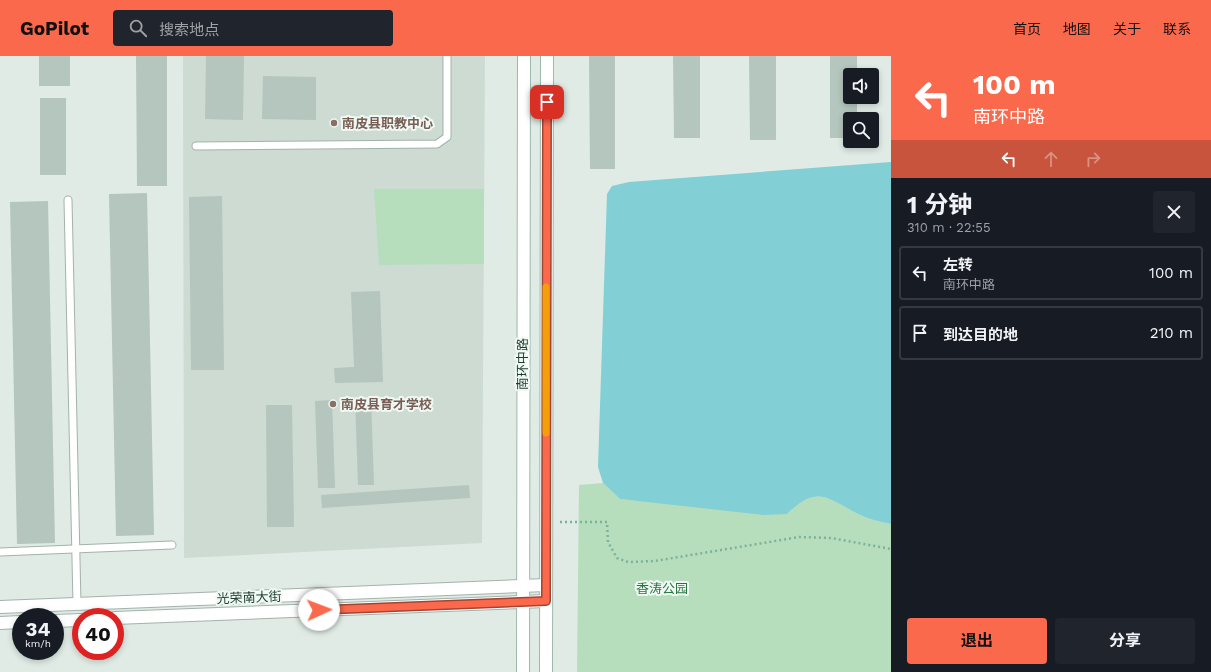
<!DOCTYPE html>
<html lang="zh">
<meta charset="utf-8">
<style>
body{margin:0;font-family:"Work Sans","Noto Sans SC",sans-serif;background:#20242c;color:#f1f3f6;height:100vh;display:flex;flex-direction:column;font-size:15px;white-space:nowrap}
*{box-sizing:border-box;margin:0}
p{font-size:13px;color:#9ea1a6}
.icon{flex:none;width:22px;height:22px;fill:none;stroke:currentColor;stroke-width:2;stroke-linecap:round;stroke-linejoin:round}
.map{position:relative;flex:1;overflow:hidden}
.side{display:flex;flex-direction:column;background:#171b24;width:320px}
.side>*{flex:none}
.hud{background:#fb694d;color:#fff;overflow:hidden}
.tools{position:absolute;left:843px;top:12px;display:grid;gap:8px}
.tools a{display:grid;place-items:center;width:36px;height:36px;border-radius:4px;background:#171b24;box-shadow:0 2px 6px #0003;font-size:20px}
.speed{position:absolute;left:12px;top:552px;display:flex;gap:8px;font-size:20px;font-weight:700;text-align:center}
.speed>*{display:grid;place-content:center;width:52px;height:52px;border-radius:50%;background:#171b24;box-shadow:0 2px 6px #0003;line-height:1}
.speed small{font-size:10px;font-weight:400}
.speed .limit{border:6px solid #d22;background:#fff;color:#111}
.pin{position:absolute;display:grid;place-items:center;width:34px;height:34px;color:#fff;margin:-17px;border-radius:8px;box-shadow:0 2px 6px #0006}
.me{position:absolute;width:44px;margin:-22px;rotate:88deg;stroke-linejoin:round;filter:drop-shadow(0 0 3px #0008)}
.turn{display:flex;align-items:center;gap:14px;height:84px;padding:0 16px;font-size:18px}
.turn .icon{width:52px;height:52px;stroke-width:2.5}
.turn b{display:block;font-size:28px;line-height:34px}
.lanes{display:flex;align-items:center;height:38px;padding:0 16px;background:#0003;justify-content:center;gap:20px;direction:ltr}
.lanes .off{opacity:.35}
.round{display:grid;place-items:center;flex:none;width:42px;height:42px;border-radius:4px;background:#20242c}
.head{display:flex;align-items:center;justify-content:space-between;height:68px;padding:0 16px}
h1{font-size:24px;font-weight:700;line-height:30px}
.action{display:flex;gap:8px;margin-top:auto;padding:8px 16px}
.action a{flex:1;height:46px;border-radius:4px;background:#fb694d;color:#111;font-size:16px;font-weight:700;line-height:46px;text-align:center}
.action a+a{background:#20242c;color:#f1f3f6}
ul{padding:0;list-style:none}
li{display:flex;align-items:center;gap:12px;height:54px;margin:0 8px 6px;padding:0 8px;border:2px solid #363941;border-radius:4px}
li div{flex:1}
li b{display:block;font-size:15px}
li em{font-style:normal}
header{display:flex;align-items:center;gap:24px;box-sizing:border-box;height:56px;padding:0 20px;background:#fb694d;color:#111}
header strong{font-size:19px}
nav{display:flex;gap:22px;margin-inline-start:auto;font-size:14px}
.search{width:280px;height:36px;background:#20242c;display:flex;align-items:center;gap:10px;box-sizing:border-box;padding:0 14px;border-radius:4px;color:#9ea1a6;font-size:15px}
main{display:flex;flex:1;min-height:0}
.map>svg:first-child{display:block}
.built{fill:#cddbd3}
.green{fill:#b6debd}
.water{fill:#82cfd5}
.building{fill:#b4c6bd}
.lines{fill:none;stroke-linecap:round;stroke-linejoin:round}
.service-casing{stroke:#a2b3ab;stroke-width:9}
.tertiary-casing{stroke:#a2b3ab;stroke-width:14}
.secondary-casing{stroke:#9db8ac;stroke-width:14}
.path{stroke:#7db19c;stroke-width:2.5;stroke-dasharray:2 3;stroke-linecap:butt}
.service{stroke:#fff;stroke-width:7}
.tertiary{stroke:#fff;stroke-width:12}
.secondary{stroke:#fff;stroke-width:12}
.route-casing{stroke:#a34432;stroke-width:10}
.route{stroke:#fb694d;stroke-width:7}
.slow{stroke:#f59e0b;stroke-width:7}
.education-dot{fill:#8d6e63;stroke:#eff8f3;stroke-width:1.5}
.labels{text-anchor:middle;stroke-width:4;stroke-linejoin:round;paint-order:stroke}
.education-label{font-size:13px;font-weight:bold;fill:#785e54;stroke:#eff8f3;text-anchor:start}
.street-label{font-size:13px;fill:#1f3c32;stroke:#eff8f3}
.park-label{font-size:13px;fill:#27753e;stroke:#eff8f3}
</style>
<header>
<strong>GoPilot</strong>
<div class="search"><svg class="icon" aria-label="search" viewBox="0 0 24 24"><circle cx="10" cy="10" r="6"/><path d="M15 15l6 6"/></svg>搜索地点</div>
<nav><a>首页</a><a>地图</a><a>关于</a><a>联系</a></nav>
</header>
<main>
<div class="map">
<svg width="891" height="616" viewBox="0 0 891 616">
<rect width="100%" height="100%" fill="#dfebe4"/>
<!-- built -->
<path class="built" d="M183 0H485L482 487 184 502Z"/>
<!-- green -->
<g class="green">
<path d="M374 133H484V208L379 209Z"/>
<path d="M603 427 620 443 787 458C817 429 826 441 858 458 869 463 880 466 891 468V616H577L579 429Z"/>
</g>
<!-- water -->
<path class="water" d="M891 106V468C880 466 869 463 858 458 826 441 817 429 787 458L764 459 620 443 603 427 598 411 607 138 612 130 629 126Z"/>
<!-- building -->
<g class="building">
<rect x="39" y="0" width="31" height="30"/>
<path d="M136 0H167V130H137Z"/>
<path d="M206 0H244L243 64 205 63Z"/>
<path d="M589 0H615V113H590Z"/>
<path d="M673 0H700V82H674Z"/>
<path d="M749 0H776V84H750Z"/>
<path d="M830 0H857V19H850V41H857V63H850V82H830Z"/>
<path d="M263 20 316 21V64L262 63Z"/>
<rect x="40" y="42" width="26" height="77"/>
<path d="M147 137 154 479 116 480 109 138Z"/>
<path d="M222 140 224 314H191L189 141Z"/>
<path d="M48 145 55 487 17 488 10 146Z"/>
<path d="M380 235 383 326 335 327 334 312 354 311 351 236Z"/>
<path d="M355 342H371L374 429H358Z"/>
<path d="M332 344 335 432H318L315 345Z"/>
<path d="M266 349H292L294 471H267Z"/>
<path d="M469 429 470 442 322 452 321 439Z"/>
</g>
<g class="lines">
<defs>
<g id="service">
<path d="M196 90 437 88 447 81V0"/>
<path d="M68 144 77 548"/>
<path d="M0 496 172 489"/>
</g>
<g id="tertiary">
<path d="M0 551 546 529"/>
<path d="M115 562 546 545"/>
<path d="M55 565 81 564"/>
<path d="M0 567 21 566"/>
</g>
<g id="secondary">
<path d="M523 616 524 0"/>
<path d="M546 616 547 0"/>
</g>
</defs>
<!-- service casing -->
<use href="#service" class="service-casing"/>
<!-- tertiary casing -->
<use href="#tertiary" class="tertiary-casing"/>
<!-- secondary casing -->
<use href="#secondary" class="secondary-casing"/>
<!-- path -->
<path class="path" d="M560 466H607L608 486 617 502 628 506 655 505 799 481 831 482 891 493"/>
<!-- service -->
<use href="#service" class="service"/>
<!-- tertiary -->
<use href="#tertiary" class="tertiary"/>
<!-- secondary -->
<use href="#secondary" class="secondary"/>
</g>
<g class="lines">
<defs>
<path id="route" d="M319 554 546 545 547 46"/>
</defs>
<!-- route casing -->
<use href="#route" class="route-casing"/>
<!-- route -->
<use href="#route" class="route"/>
<!-- slow -->
<path class="slow" d="M546 377V231"/>
</g>
<!-- markers -->
<g class="education-dot">
<circle cx="334" cy="67" r="4"/>
<circle cx="333" cy="348" r="4"/>
</g>
<g class="labels">
<!-- education labels -->
<g class="education-label">
<text x="342" y="72">南皮县职教中心</text>
<text x="341" y="353">南皮县育才学校</text>
</g>
<!-- street labels -->
<g class="street-label">
<text transform="translate(522 308) rotate(-90)" y="5">南环中路</text>
<text transform="translate(249 541) rotate(-2)" y="5">光荣南大街</text>
</g>
<!-- park labels -->
<g class="park-label">
<text x="662" y="537">香涛公园</text>
</g>
</g>
</svg>
<div class="tools">
<a><svg class="icon" aria-label="sound" viewBox="0 0 24 24"><path d="M4 9h4l5-4v14l-5-4H4zM17 9q2 3 0 6"/></svg></a>
<a><svg class="icon" aria-label="search" viewBox="0 0 24 24"><circle cx="10" cy="10" r="6"/><path d="M15 15l6 6"/></svg></a>
</div>
<div class="speed"><div>34<small>km/h</small></div><div class="limit">40</div></div>
<div class="pin" style="left:547px;top:46px;background:#d93025"><svg class="icon" aria-label="arrive" viewBox="0 0 24 24"><path d="M6 21V4h12l-3 4 3 4H6"/></svg></div>
<svg class="me" style="left:319px;top:554px" viewBox="-20 -20 40 40"><circle r="19" fill="#fff"/><path d="M0-13L10 11 0 6-10 11z" fill="#fb694d"/></svg>
</div>
<section class="side">
<div class="hud">
<div class="turn"><svg class="icon" aria-label="left" viewBox="0 0 24 24"><path d="M17 20v-9H6M10 6l-5 5 5 5"/></svg><div><b>100 m</b>南环中路</div></div>
<div class="lanes"><svg class="icon" aria-label="left" viewBox="0 0 24 24"><path d="M17 20v-9H6M10 6l-5 5 5 5"/></svg><svg class="icon off" aria-label="ahead" viewBox="0 0 24 24"><path d="M12 20V5M6 11l6-6 6 6"/></svg><svg class="icon off" aria-label="right" viewBox="0 0 24 24"><path d="M7 20v-9h11M14 6l5 5-5 5"/></svg></div>
</div>
<div class="head"><div><h1>1 分钟</h1><p>310 m · 22:55</p></div><a class="round"><svg class="icon" aria-label="close" viewBox="0 0 24 24"><path d="M6 6l12 12M18 6L6 18"/></svg></a></div>
<ul>
<li><svg class="icon" aria-label="left" viewBox="0 0 24 24"><path d="M17 20v-9H6M10 6l-5 5 5 5"/></svg><div><b>左转</b><p>南环中路</p></div><em>100 m</em></li>
<li><svg class="icon" aria-label="arrive" viewBox="0 0 24 24"><path d="M6 21V4h12l-3 4 3 4H6"/></svg><div><b>到达目的地</b></div><em>210 m</em></li>
</ul>
<div class="action"><a>退出</a><a>分享</a></div>
</section>
</main>
